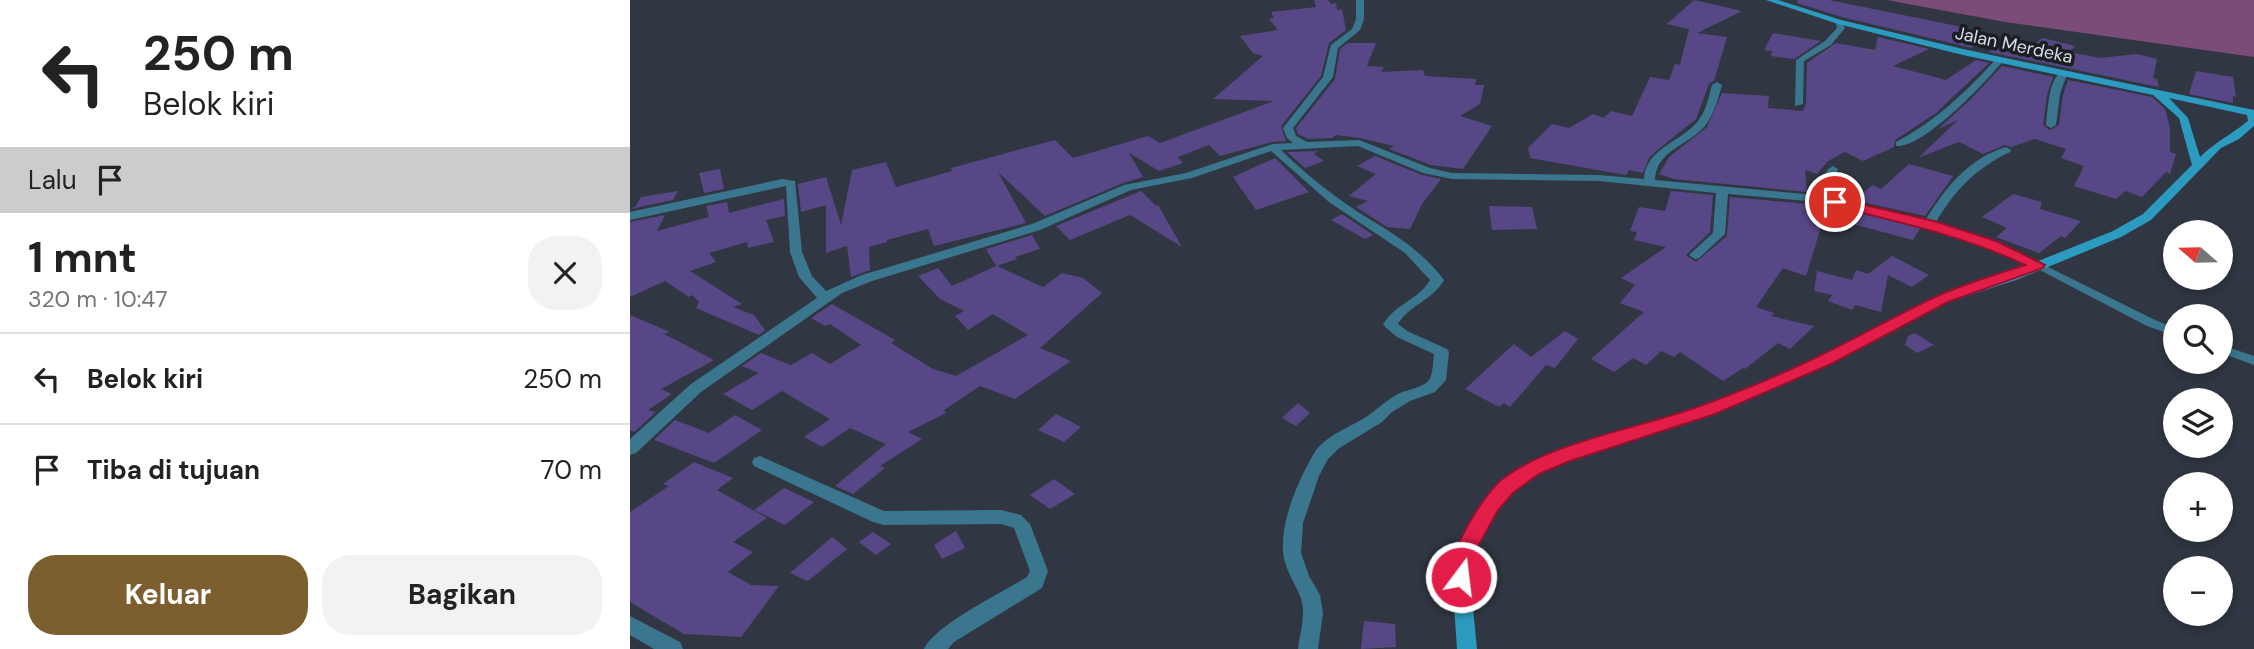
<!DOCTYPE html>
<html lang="id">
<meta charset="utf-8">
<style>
body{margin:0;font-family:"DM Sans",sans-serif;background:#f2f2f2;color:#222;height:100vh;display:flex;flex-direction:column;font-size:26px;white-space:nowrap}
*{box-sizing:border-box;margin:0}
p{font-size:23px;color:#767676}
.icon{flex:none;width:38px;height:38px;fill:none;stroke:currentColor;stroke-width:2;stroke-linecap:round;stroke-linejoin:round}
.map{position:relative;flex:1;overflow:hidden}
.sheet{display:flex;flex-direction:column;background:#fff;width:630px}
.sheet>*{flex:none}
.guide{background:#fff;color:#222;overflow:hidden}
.needle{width:46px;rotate:290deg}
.buttons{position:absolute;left:1533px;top:220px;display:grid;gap:14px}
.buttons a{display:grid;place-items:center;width:70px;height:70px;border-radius:50%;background:#fff;box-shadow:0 4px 10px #0003;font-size:35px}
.pin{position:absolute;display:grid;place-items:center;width:60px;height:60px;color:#fff;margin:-30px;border:4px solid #fff;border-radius:50%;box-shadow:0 2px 7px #0007}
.me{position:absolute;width:77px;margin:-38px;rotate:15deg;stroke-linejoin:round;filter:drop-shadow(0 0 5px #0008)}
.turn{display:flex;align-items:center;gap:24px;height:147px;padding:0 28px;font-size:32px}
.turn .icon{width:91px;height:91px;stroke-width:2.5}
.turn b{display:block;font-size:49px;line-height:60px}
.then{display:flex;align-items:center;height:66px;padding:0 28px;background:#0003;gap:14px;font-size:26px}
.round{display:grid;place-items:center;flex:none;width:74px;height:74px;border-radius:28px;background:#f2f2f2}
.headline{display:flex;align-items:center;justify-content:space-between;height:119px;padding:0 28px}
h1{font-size:42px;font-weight:700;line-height:52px}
.cta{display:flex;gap:14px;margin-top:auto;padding:14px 28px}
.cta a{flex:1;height:80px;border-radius:28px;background:#7d5e2e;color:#fff;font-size:28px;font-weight:700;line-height:80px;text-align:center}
.cta a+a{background:#f2f2f2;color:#222}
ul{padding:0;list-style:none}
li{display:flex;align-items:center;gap:21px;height:91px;padding:0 28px;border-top:2px solid #e0e0e0}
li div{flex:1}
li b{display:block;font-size:26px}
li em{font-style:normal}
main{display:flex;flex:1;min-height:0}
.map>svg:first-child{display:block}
.green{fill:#7c4c79}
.building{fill:#584786}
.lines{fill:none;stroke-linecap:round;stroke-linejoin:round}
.lane{fill:#3a778e;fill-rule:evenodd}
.street{fill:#3a778e;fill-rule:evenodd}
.secondary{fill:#2b9bbf;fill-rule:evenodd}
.route{fill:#e11d48;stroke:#92132f;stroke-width:2}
.labels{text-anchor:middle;stroke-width:7;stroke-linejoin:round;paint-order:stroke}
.far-street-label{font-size:18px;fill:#d9dee5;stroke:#1b1e23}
</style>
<main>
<section class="sheet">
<div class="guide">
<div class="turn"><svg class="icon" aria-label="left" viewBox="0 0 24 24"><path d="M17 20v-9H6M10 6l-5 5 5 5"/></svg><div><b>250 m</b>Belok kiri</div></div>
<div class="then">Lalu<svg class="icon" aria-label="arrive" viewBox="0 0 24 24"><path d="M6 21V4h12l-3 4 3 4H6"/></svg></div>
</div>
<div class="headline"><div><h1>1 mnt</h1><p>320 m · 10:47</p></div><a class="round"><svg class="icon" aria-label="close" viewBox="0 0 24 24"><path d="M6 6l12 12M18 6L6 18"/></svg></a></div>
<ul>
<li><svg class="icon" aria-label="left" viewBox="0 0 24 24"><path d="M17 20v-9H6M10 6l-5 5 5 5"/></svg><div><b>Belok kiri</b></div><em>250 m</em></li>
<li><svg class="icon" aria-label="arrive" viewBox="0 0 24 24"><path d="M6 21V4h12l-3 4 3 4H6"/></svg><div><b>Tiba di tujuan</b></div><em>70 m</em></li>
</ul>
<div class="cta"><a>Keluar</a><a>Bagikan</a></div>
</section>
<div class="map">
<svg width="1624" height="649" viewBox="0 0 1624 649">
<rect width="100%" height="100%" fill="#303742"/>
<!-- green -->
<path class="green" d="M1257 0H1624V57L1375 22Z"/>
<!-- building -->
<g class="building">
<path d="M684 0H698L701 4 706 3 707 10 712 9 716 30 699 43 691 76 651 126 656 141 642 142 590 156 579 145 548 157 553 163 529 171 499 153 513 177 493 183 415 216 368 172 396 223 304 246 298 229 257 240V242L239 247 240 270 221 277 217 246 196 253V205L171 212 168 184 196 177 211 225 222 170 256 162 266 187 322 171 321 168 425 140 443 158 518 136 530 143 644 101 583 99 633 56 623 53 610 36 648 30 639 19 644 18 641 12 686 7Z"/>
<path d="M1064 0 1112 11 1067 33 1097 37 1084 81 1079 84 1066 119 1026 151 1019 158 1013 173 999 170 996 175 990 174 900 158 898 148 922 124 939 128 963 114 974 118 981 111 1002 116 1020 77 1039 80 1045 64 1050 65 1059 29 1037 24Z"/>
<path d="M1168 0H1199L1352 31 1342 48 1212 17 1167 3Z"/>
<path d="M1143 33 1191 41 1164 59 1141 56 1142 51 1134 50Z"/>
<path d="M1248 37 1299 49 1263 66 1316 80 1346 60 1359 63 1306 113 1265 140 1264 147 1233 161 1215 152 1198 161 1187 174 1175 170 1177 192 1044 179 1029 174 1039 157 1077 127 1092 93 1139 96 1138 108 1173 111 1176 104 1177 63 1206 43 1245 50Z"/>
<path d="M1413 38 1445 46 1439 52 1470 58 1507 54 1527 59 1523 78 1527 79 1529 87 1359 52 1368 46 1377 48 1386 40 1404 44Z"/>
<path d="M718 43H746L737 66 754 67 751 72 793 70 795 76 846 79 845 85H854L850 104 830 116 862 126 833 169 801 165 759 149 764 146 730 138 706 135 702 138 678 139 668 134 666 128 705 79 710 49Z"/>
<path d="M1372 66 1423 77 1417 95 1413 125 1420 130 1429 125 1433 95 1438 80 1522 97 1535 109 1540 128V152L1546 154 1540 174 1536 172 1512 197 1495 191 1486 199 1444 186 1454 166 1431 158 1436 149 1405 139 1381 147 1375 145 1353 154 1329 142 1288 158 1328 120 1308 129 1341 99Z"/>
<path d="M1566 71 1603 77 1606 97 1603 96V103L1559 94Z"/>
<path d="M688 151 684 154 694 161 675 168 657 152Z"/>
<path d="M745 156 792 175 811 179 792 204 780 229 757 227 726 207 738 201 719 196 746 174 727 166Z"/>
<path d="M645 158 679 192 626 210 603 177Z"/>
<path d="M1279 164 1323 176 1295 216 1223 200 1243 185 1251 189Z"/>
<path d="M90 169 94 189 74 193 69 173Z"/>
<path d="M48 191 43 200 0 209 6 206 11 197Z"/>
<path d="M511 191 526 206 528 205 552 247 500 215 440 240 426 226Z"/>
<path d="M1041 191 1083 195 1080 232 1056 255 1066 262 1097 236 1100 197 1178 204V207L1196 211 1176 276 1153 268 1126 307 1144 313 1141 316 1184 326 1160 349 1148 343 1115 369 1113 368 1093 381 1050 352 1044 357 1031 351 1016 365 1003 358 984 372 961 359 1014 312 990 303 1005 285 991 278 1036 247 1004 240 1007 232 1000 231 1009 207 1035 211Z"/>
<path d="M1383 194 1412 202 1410 209 1451 221 1435 238 1431 236 1409 253 1366 237 1377 228 1352 217Z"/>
<path d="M154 199 155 216 136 220 144 242 118 248 117 242 79 253 86 262 60 271 112 304 103 307 124 315 135 330 129 335 66 308 69 302 62 295 59 297 35 281 0 297V222L35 215 27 231 79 217 76 206 97 202 99 213Z"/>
<path d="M859 206 902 207 907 229 862 230Z"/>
<path d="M1211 209 1288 227H1291L1283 240 1200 218Z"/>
<path d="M712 214 743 235 735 239 701 220Z"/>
<path d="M402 235 410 249 385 257 387 259 367 266 413 287 432 273 453 278 472 293 410 348 441 361 385 399 350 386 314 410 316 413 278 432 292 439 250 466 255 468 223 494 205 486 256 444 220 428 192 447 174 437 200 419 152 391 122 410 93 394 129 373 112 366 131 353 161 365 182 353 200 364 231 345 200 324 195 326 181 318 202 304 265 340 261 343 303 369 326 376 398 335 363 314 338 330 325 316 334 311 310 299 288 276 308 268 322 286 366 266 356 249Z"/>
<path d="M1262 256 1299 275 1282 287 1258 275 1251 312 1225 305 1222 310 1198 301 1202 295 1184 291 1187 271 1222 280 1226 270 1238 274Z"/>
<path d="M0 315 40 332 34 334 84 360 31 389 42 394 18 410 26 412 4 432 0 430Z"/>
<path d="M935 331 948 339 925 368 916 365 880 407 874 403 869 407 835 389 884 344 901 357Z"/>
<path d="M1285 333 1304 345 1287 353 1275 345 1278 336Z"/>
<path d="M668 403 680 413 666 426 652 418Z"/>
<path d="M426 414 451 427 434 442 408 430Z"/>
<path d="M105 415 132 430 84 463 24 440 45 420 79 433Z"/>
<path d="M64 462 103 478 87 490 137 518 103 542 123 552 98 572 121 585 149 586 111 637 54 634 0 602V512L39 486 33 484Z"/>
<path d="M424 479 445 494 420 509 400 495Z"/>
<path d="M154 488 184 502 155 525 124 510Z"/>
<path d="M326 531 335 548 312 559 304 545Z"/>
<path d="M243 532 261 544 246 555 229 542Z"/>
<path d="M202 537 217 549 178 581 160 573Z"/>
<path d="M734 621 765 624 766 647 731 649Z"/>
</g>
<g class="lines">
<!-- lane -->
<g class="lane">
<path d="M1408 262 1525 320 1545 328V336L1517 326 1404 267 1402 265 1404 263Z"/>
<path d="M1591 345 1624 356V365L1591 353Z"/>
</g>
<!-- street -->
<g class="street">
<path d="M726 0H734V19L730 30 708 48 703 77 663 128 666 136 677 142 729 140 800 168 822 173 969 175 1014 179C1016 147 1051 143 1068 121 1076 111 1079 97 1082 85L1087 82 1092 85C1088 99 1084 114 1075 126 1058 146 1026 150 1025 180L1185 195 1198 169 1203 166 1208 169 1196 197 1296 219C1316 187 1339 158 1376 147L1381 150 1380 152C1346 168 1325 190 1306 222L1365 241 1414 265 1413 268H1403L1357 247 1289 224 1189 202 1098 194 1095 234 1069 258 1065 259 1059 255 1083 233 1086 193 969 181 822 179 793 173 728 146 651 150C674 173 701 194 728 212 760 232 791 249 814 280 803 300 779 305 768 324L777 331 817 349 819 352 816 380 805 392 780 401 762 412 752 422 708 449 698 459 689 476 673 523 671 553 679 576 690 595 693 613 688 649H668C670 632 677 612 670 596 664 581 654 568 653 551 651 519 668 482 683 455 694 435 722 427 739 415 750 407 758 399 770 393 779 389 793 388 799 380 803 374 803 362 804 354L767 337 753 325C764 304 789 300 800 280L775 253 699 202 641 151 562 178 501 190 410 230 242 281 212 293 71 392 6 453 0 455V439L61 384 187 298 169 277 160 252 156 186 0 220V212L152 179 165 181 172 252 182 276 196 291 232 275 402 224 494 185 556 173 643 144 663 143 657 138 653 128 693 77 701 45 722 29 726 19Z"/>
<path d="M1205 20H1211L1215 28 1201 45 1174 61 1173 104 1165 106 1166 60 1195 41 1207 28Z"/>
<path d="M1367 58 1374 60C1357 81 1293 149 1266 146V142C1306 121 1337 91 1367 58Z"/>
<path d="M1432 71 1437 74 1430 94 1426 125 1421 128 1416 125C1418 110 1418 80 1432 71Z"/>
<path d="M130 456 254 511 371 510 391 515 400 524 418 571 412 588 324 642 318 649H294C305 625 373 592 397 577L400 571 384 528 371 524 254 525 243 522 124 466 122 462 124 458Z"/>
<path d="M0 616 50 642 53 649H24L0 635Z"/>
</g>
<!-- secondary -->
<path class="secondary" d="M1136 0H1148L1211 20 1333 49 1624 110V126L1609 139 1591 148 1521 220 1491 237 1386 280 1318 302 1200 363 1085 414 939 460 909 473 883 492 867 509 845 550 840 577 847 649H827L822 577 827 550 855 499 871 482 897 465 927 452 1073 406 1190 357 1308 296 1376 274 1483 231 1513 214 1562 165 1549 118 1523 95 1333 55 1208 24ZM1539 98 1617 115 1618 121C1602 134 1585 142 1570 157L1558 118Z"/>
</g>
<!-- route -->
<path class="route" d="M1205 198 1304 221 1366 241 1415 265 1413 268 1318 302 1201 364 1085 414 940 461 909 474 884 492 868 510 846 550 838 583 831 586 823 583C812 560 852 497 870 481 917 442 1015 427 1073 405 1113 390 1153 374 1191 355 1229 337 1266 315 1305 297 1333 284 1365 275 1395 265 1332 235 1267 222 1200 205L1198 202Z"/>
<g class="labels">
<!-- far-street labels -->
<g class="far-street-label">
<text transform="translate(1384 45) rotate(12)" y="6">Jalan Merdeka</text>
</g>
</g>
</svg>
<div class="buttons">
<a><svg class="needle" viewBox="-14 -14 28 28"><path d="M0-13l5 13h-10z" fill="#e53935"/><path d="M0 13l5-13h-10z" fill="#767676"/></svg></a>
<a><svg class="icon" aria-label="search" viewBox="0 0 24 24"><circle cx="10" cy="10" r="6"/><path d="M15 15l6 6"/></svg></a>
<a><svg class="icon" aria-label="layers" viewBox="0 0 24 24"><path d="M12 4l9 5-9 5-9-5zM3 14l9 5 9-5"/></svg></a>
<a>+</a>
<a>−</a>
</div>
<div class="pin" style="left:1205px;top:202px;background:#d93025"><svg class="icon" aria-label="arrive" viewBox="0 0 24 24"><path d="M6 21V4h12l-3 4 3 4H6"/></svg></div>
<svg class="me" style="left:831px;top:577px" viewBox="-20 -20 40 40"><circle r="17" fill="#e11d48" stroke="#fff" stroke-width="3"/><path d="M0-11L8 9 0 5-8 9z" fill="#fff"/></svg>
</div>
</main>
